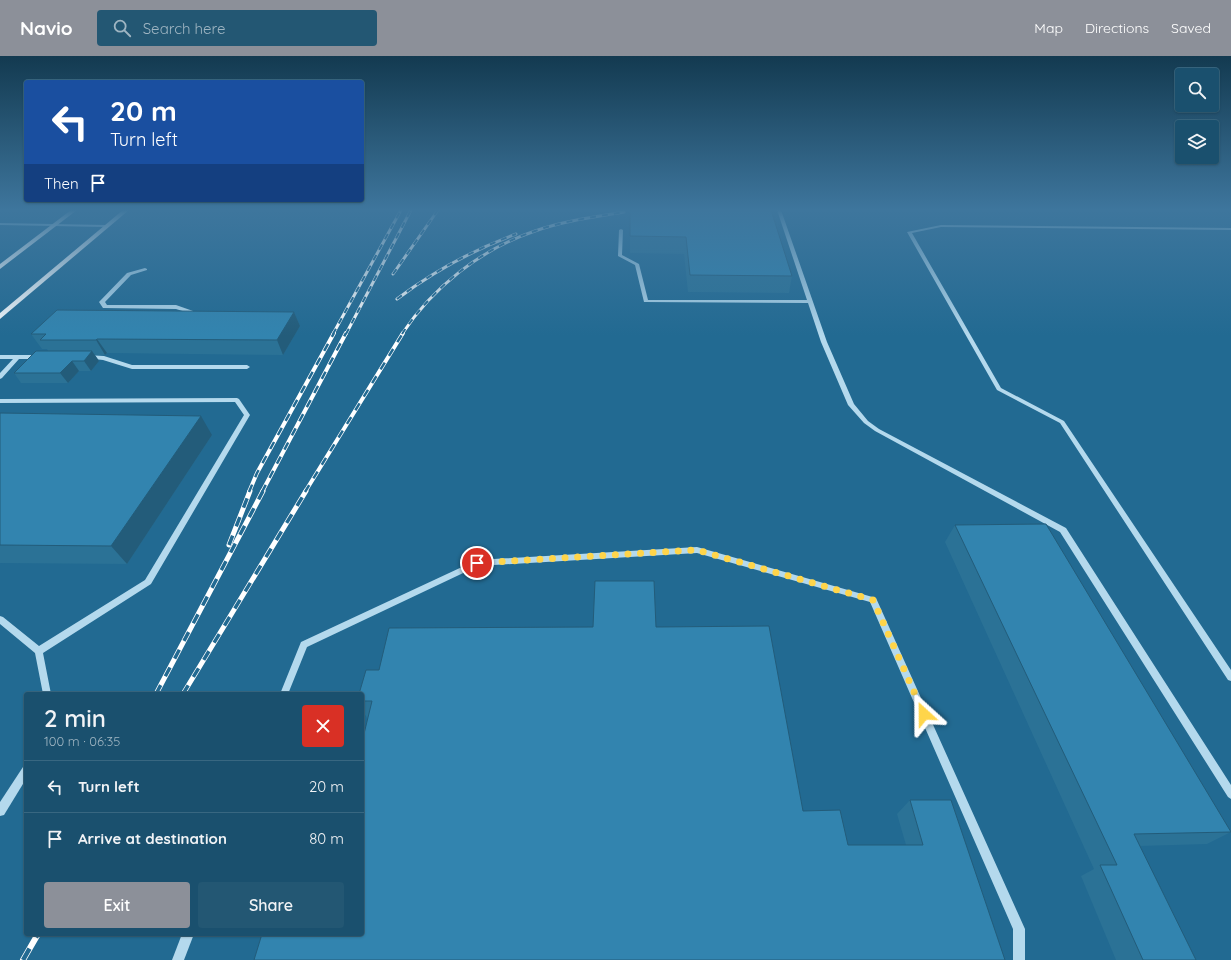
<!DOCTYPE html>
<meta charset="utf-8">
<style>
body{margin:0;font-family:Quicksand,sans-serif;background:#235773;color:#f1f3f6;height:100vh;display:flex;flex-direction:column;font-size:15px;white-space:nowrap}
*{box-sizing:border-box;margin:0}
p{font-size:13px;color:#9fb5c2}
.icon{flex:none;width:22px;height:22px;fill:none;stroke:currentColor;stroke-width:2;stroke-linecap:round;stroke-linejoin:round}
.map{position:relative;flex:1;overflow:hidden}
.drawer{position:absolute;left:24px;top:636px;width:340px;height:244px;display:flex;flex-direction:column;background:#1a506e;border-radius:4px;box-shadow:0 1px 3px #0004,0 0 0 1px #386781}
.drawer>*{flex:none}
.top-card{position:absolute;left:24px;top:24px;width:340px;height:122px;border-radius:4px;box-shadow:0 1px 3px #0004,0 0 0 1px #386781;background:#1a4fa0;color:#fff;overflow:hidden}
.controls{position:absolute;left:1175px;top:12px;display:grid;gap:8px}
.controls a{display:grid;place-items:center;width:44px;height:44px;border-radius:4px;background:#1a506e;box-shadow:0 1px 3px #0004,0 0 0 1px #386781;font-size:20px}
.pin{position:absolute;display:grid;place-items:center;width:34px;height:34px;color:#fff;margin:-17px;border:2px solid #fff;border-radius:50%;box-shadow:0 1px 4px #0007}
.me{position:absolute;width:44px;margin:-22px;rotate:336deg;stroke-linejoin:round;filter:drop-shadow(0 0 3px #0008)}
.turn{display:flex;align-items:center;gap:14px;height:84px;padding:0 20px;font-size:18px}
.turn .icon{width:52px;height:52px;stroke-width:2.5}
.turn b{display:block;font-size:28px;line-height:34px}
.then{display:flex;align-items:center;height:38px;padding:0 20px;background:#0003;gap:8px;font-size:15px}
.round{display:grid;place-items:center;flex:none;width:42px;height:42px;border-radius:4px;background:#235773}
.summary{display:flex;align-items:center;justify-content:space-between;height:68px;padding:0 20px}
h1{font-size:24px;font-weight:600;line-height:30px}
.action{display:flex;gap:8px;margin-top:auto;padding:8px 20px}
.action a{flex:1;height:46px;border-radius:4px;background:#8c9099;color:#fff;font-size:16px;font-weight:600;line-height:46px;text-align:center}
.action a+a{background:#235773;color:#f1f3f6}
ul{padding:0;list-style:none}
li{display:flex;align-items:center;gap:12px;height:52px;padding:0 20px;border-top:1px solid #386781}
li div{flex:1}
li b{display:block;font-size:15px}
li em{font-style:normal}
header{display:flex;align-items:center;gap:24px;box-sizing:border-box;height:56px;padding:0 20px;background:#8c9099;color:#fff}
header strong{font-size:19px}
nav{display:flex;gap:22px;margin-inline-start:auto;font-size:14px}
.search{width:280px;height:36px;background:#235773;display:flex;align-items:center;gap:10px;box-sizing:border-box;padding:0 14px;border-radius:4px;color:#9fb5c2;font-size:15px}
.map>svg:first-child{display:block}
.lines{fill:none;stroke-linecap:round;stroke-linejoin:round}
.minor{fill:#b4d9ed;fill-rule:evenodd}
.major{fill:#fafdff;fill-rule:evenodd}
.rail-far3-casing{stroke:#fff;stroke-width:3}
.rail-far2-casing{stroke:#fff;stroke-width:4}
.rail-far1-casing{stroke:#fff;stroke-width:5}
.rail-casing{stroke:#fff;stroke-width:6}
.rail-far3{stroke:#226a92;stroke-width:2;stroke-dasharray:6;stroke-linecap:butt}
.rail-far2{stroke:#226a92;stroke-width:2.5;stroke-dasharray:8;stroke-linecap:butt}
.rail-far1{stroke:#226a92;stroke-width:3.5;stroke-dasharray:10;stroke-linecap:butt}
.rail{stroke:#226a92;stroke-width:4.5;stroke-dasharray:13;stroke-linecap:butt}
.wall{fill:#2b7296}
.shaded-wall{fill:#235c7a}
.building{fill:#3284af;stroke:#235c7a}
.route{stroke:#ffd54a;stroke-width:7;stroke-dasharray:0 12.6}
</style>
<header>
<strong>Navio</strong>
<div class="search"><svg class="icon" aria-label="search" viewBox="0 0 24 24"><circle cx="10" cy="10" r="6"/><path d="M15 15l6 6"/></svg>Search here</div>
<nav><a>Map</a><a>Directions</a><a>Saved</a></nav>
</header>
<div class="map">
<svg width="1231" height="904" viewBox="0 0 1231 904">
<rect width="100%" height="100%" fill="#226a92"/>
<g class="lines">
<!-- minor -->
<g class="minor">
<path d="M777 154H781L827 286 854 348 868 365 879 373 1066 472 1231 729V743L1228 741 1060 476 875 375 864 367 848 349 821 286 808 247 644 246 635 209 618 200 619 174 621 173 623 174 622 199 639 208 648 244H807Z"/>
<path d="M0 167 106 169 108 170 106 171 0 169Z"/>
<path d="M941 169 1231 172V174L941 171 912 177 1001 332 1064 365 1231 614V625L1228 624 1060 367 997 334 907 176Z"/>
<path d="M145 212 147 213V214L131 219 105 246 107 249H176L193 255V257H189L176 253 103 252 99 246 127 217Z"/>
<path d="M0 299H39L42 301 39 303H19L2 322 0 323V317L13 303H0Z"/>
<path d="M87 299 104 300 132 309H247L250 311 247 313H132L103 304 85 302V300Z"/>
<path d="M237 342 239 343 250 359 151 528 43 597 51 638H43L35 597 0 568V560L3 561 39 590 145 524 244 359 235 346 0 347V343Z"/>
<path d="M697 491 876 542 1025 873V904H1013V873L870 546 697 497 478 510 307 591 288 638H280L301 586 477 504Z"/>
<path d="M26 709V723L4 759 0 760V746L23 711Z"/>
<path d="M182 878H194L184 904H172Z"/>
</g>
<!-- major -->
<g class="major">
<path d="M71 154H77L0 213V208Z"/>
<path d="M123 154H129L0 263V257Z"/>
</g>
<defs>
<g id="rail-far3">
<path d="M393 218 438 154"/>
<path d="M397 243C434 215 473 194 516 178"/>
<path d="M333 278 401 154"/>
<path d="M346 278 411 154"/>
<path d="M402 278C433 231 481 193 535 175 563 165 594 161 624 156"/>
</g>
<g id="rail-far2">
<path d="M249 436 257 417 334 277"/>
<path d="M262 436 346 277"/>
<path d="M305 436 403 277"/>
</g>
<g id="rail-far1">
<path d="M229 489 250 435"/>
<path d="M156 638 263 435"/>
<path d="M183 638 306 435"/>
</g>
<path id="rail" d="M23 904 38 878"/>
</defs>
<!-- rail-far3 casing -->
<use href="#rail-far3" class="rail-far3-casing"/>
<!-- rail-far2 casing -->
<use href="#rail-far2" class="rail-far2-casing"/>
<!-- rail-far1 casing -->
<use href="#rail-far1" class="rail-far1-casing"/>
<!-- rail casing -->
<use href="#rail" class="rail-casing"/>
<!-- rail-far3 -->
<use href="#rail-far3" class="rail-far3"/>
<!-- rail-far2 -->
<use href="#rail-far2" class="rail-far2"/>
<!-- rail-far1 -->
<use href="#rail-far1" class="rail-far1"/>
<!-- rail -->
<use href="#rail" class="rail"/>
</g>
<!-- wall -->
<g class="wall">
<path d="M630 154 792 220 789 237 688 236 684 198 630 197Z"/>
<path d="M294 256 300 270 283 299 107 297 105 299H95L99 305 91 315H79L68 327H21L14 317 48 295 47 293H42L31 278Z"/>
<path d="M0 357 212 379 127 508 0 507Z"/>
<path d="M955 469 1231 776 1207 788 1140 790 1196 904H1116L1081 820 1094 813 945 486Z"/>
<path d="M656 571 803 755 848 789H906L897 758 910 744 1005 904 362 878 368 662H367L362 653V638L379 614Z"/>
</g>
<!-- shaded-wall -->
<g class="shaded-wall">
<path d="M294 256 300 270 283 299 277 284Z"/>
<path d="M97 283 107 297 105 299 96 284Z"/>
<path d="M92 295 99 305 91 315 84 305Z"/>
<path d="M72 305 79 315 68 327 60 317Z"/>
<path d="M201 360 212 379 127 508 111 490Z"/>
</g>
<!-- building -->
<g class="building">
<path d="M630 154H771L792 220 690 219 686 181 630 180Z"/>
<path d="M57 254 294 256 277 284 97 283 96 284H40L46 278H31Z"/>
<path d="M36 295H92L84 305H72L60 317H14Z"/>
<path d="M0 357 201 360 111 490 0 489Z"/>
<path d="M1046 468 1231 776 1134 778 1196 904H1143L1100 809H1117L955 469Z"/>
<path d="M595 525H654L656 571 769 570 803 755 840 754 848 789H923L910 744H951L1005 904H254L262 878H362V686L372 645H362V638H359L366 614H379L389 572 593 571Z"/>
</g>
<!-- sky -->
<linearGradient id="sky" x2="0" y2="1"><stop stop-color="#133a50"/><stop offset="0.55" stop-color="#3e769d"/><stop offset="1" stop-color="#3e769d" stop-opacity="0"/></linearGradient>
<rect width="1231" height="280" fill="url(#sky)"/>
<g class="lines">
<!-- route -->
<path class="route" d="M477 507 697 494 873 544 924 658"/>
</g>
</svg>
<div class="controls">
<a><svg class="icon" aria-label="search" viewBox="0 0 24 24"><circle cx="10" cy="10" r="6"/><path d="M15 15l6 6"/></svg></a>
<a><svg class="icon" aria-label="layers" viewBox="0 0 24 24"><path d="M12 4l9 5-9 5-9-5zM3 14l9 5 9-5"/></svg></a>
</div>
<div class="pin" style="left:477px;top:507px;background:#d93025"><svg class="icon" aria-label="arrive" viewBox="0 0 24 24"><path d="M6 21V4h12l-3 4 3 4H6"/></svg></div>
<svg class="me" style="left:924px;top:658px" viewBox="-20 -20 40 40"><path d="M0-17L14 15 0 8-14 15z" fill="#ffd54a" stroke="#fff" stroke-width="4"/></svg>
<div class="top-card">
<div class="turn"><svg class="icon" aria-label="left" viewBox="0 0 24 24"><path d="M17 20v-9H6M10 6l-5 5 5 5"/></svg><div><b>20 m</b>Turn left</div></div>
<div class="then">Then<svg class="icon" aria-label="arrive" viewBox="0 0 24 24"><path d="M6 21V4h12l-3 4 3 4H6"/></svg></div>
</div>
<section class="drawer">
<div class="summary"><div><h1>2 min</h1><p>100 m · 06:35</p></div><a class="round" style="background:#d93025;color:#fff"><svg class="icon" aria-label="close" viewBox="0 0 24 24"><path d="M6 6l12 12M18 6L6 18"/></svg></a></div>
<ul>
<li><svg class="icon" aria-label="left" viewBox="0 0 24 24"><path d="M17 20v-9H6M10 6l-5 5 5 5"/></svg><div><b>Turn left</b></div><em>20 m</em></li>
<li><svg class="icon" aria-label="arrive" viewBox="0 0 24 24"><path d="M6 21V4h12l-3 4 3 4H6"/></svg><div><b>Arrive at destination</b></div><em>80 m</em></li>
</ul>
<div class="action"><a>Exit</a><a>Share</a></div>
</section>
</div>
